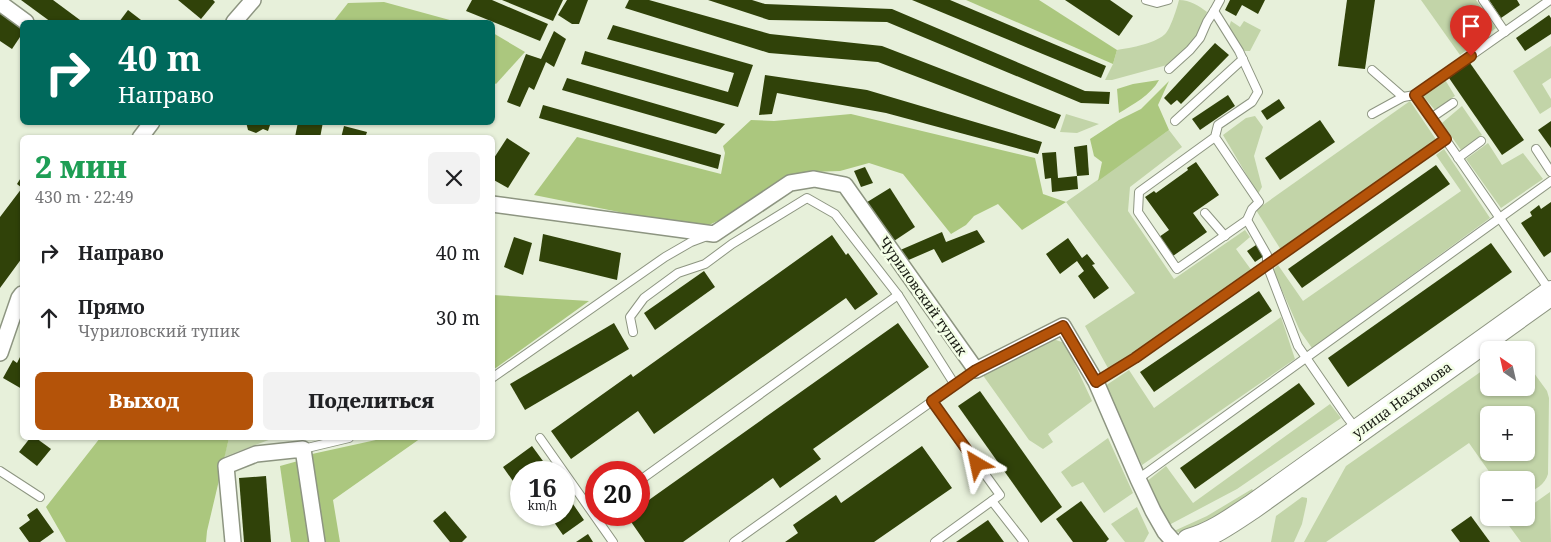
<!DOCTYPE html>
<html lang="ru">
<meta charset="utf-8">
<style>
body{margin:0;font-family:"Noto Serif",serif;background:#f2f2f2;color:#202124;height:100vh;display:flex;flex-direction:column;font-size:19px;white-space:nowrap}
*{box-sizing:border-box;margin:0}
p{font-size:16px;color:#757577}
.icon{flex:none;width:28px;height:28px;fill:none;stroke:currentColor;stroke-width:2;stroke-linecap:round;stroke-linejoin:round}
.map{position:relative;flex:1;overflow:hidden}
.panel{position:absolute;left:20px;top:135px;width:475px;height:305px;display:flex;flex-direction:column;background:#fff;border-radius:8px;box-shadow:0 1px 4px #0004}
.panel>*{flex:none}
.banner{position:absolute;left:20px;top:20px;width:475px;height:105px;border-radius:8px;box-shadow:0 1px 4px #0004;background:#00695c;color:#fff;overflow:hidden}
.needle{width:32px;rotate:326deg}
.buttons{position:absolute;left:1480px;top:341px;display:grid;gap:10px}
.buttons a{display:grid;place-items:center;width:55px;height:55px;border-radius:8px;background:#fff;box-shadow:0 1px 4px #0004;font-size:25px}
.speed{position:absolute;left:510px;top:461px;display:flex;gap:10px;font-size:25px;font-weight:700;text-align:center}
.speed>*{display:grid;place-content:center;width:65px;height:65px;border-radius:50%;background:#fff;box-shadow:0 1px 4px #0004;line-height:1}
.speed small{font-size:12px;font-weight:400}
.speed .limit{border:8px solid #d22;background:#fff;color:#111}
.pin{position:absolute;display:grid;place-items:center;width:42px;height:42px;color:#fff;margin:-51px -21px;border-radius:50% 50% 50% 0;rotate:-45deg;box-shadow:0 0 5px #0007}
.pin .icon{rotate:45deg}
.me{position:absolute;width:55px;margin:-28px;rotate:324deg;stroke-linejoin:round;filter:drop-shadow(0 0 4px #0008)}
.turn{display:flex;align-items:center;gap:18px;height:105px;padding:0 15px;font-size:22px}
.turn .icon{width:65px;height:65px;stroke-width:2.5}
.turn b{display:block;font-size:35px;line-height:42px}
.round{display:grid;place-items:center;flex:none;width:52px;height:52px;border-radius:8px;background:#f2f2f2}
.summary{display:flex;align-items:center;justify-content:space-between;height:85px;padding:0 15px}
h1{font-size:30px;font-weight:800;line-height:38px;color:#1e9e55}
.cta{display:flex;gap:10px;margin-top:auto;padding:10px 15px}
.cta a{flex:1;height:58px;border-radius:8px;background:#b45309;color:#fff;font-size:20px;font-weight:800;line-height:58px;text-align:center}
.cta a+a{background:#f2f2f2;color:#202124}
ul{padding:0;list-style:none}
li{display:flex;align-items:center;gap:15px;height:65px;padding:0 15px}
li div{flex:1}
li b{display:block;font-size:19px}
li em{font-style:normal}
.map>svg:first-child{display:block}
.green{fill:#c2d4a8;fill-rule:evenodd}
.forest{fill:#abc77e}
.building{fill:#304209}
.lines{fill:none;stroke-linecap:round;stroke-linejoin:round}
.lane-casing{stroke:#8d9581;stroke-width:10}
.street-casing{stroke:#8d9581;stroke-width:18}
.primary-casing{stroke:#8d9581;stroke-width:26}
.lane{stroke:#fff;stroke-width:8}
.street{stroke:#fff;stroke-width:15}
.primary{stroke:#fff;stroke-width:24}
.route-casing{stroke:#753606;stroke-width:12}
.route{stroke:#b45309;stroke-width:9}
.labels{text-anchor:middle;stroke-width:5;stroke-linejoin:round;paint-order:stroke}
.street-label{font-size:14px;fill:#181b13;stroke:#f4fee7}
</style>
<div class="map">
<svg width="1551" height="542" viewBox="0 0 1551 542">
<rect width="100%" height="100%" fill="#e7f0da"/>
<!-- green -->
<g class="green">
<path d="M1179 0C1190 0 1199 6 1207 12L1196 36 1188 47 1167 65 1112 80H1105L1113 64 1117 50C1130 48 1158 43 1166 33 1171 27 1177 8 1179 0Z"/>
<path d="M1421 0H1476L1496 28 1460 55Z"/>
<path d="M1231 21 1240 27 1244 21 1261 30 1250 51H1244L1229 27Z"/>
<path d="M1551 46V78L1542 84 1551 99V107L1540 114 1513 71Z"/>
<path d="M1444 78 1455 96 1435 110 1422 95Z"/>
<path d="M1410 101 1437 141 1281 250 1256 210Z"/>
<path d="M1462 106 1482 135 1461 150 1442 123Z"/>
<path d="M1066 114 1099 124 1077 133 1060 132Z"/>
<path d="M1255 116 1263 127 1254 156 1262 187 1258 194 1223 135 1246 118Z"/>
<path d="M1169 130 1182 147 1130 187 1128 211 1174 279 1245 230 1250 237 1236 249 1252 271 1109 370 1085 326 1135 293 1066 202Z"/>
<path d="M1488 143 1502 165 1523 153 1543 179 1501 208 1466 159Z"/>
<path d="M1444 149 1490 218 1312 348 1300 331 1273 270 1278 265 1303 301 1461 191 1436 155Z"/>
<path d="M1281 317 1295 359 1142 465 1105 386 1129 370 1154 408Z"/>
<path d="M1050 338 1065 343 1092 401 1048 434 1053 442 1043 449 1029 440 982 374Z"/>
<path d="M1526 362 1547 391 1549 398 1548 474C1545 485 1535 489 1526 495V480H1495L1469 443 1326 542H1304L1346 466 1489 366V388H1526ZM1489 415H1526V452H1489Z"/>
<path d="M1330 404 1341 418 1237 489 1169 525 1146 482 1166 466 1193 503Z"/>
<path d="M229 438H274L224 457Z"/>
<path d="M1108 438 1133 493 1104 513 1083 482 1072 487 1061 472Z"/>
<path d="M1252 489 1259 500 1187 534 1174 531 1207 516Z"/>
<path d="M1550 492 1551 542H1521L1507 523 1515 518H1526V509Z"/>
<path d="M1302 497 1307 498V501L1302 524 1294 542H1271L1276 516Z"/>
<path d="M1137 507 1149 533 1144 542H1125L1111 524Z"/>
</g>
<!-- forest -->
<g class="forest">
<path d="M966 0H1039L1117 50 1113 64Z"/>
<path d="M384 2 457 22H333L348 3Z"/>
<path d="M493 33 525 52 496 84 493 82Z"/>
<path d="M1159 80C1151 95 1132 105 1119 113L1117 89 1133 84Z"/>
<path d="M1169 81 1158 105 1169 130 1098 181 1102 162 1094 156 1090 139 1119 120 1141 109Z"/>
<path d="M851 114 1035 158 1043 194 1066 202 1022 230 998 204 974 216 966 225 951 234 903 174 869 163 840 171 811 172 781 182 726 217 709 225 649 218 534 195 577 137 721 174 725 153 723 146 751 120 774 121Z"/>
<path d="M492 295H493L589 301 493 370Z"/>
<path d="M100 438H229L207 531 206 542H66L46 507Z"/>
<path d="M385 438H421L333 500 340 542H324L312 454Z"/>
<path d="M298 461 312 542H291L280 466Z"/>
</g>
<!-- building -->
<g class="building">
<path d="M21 0H53L80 20 78 22H51Z"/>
<path d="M178 0H213L215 2 201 19Z"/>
<path d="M472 0H492L548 24 540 41 466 11Z"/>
<path d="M502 0H563L553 21Z"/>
<path d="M567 0H588L579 24H572L558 15Z"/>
<path d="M629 0H649L770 34 882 46 1061 115 1055 129 878 62 769 53 625 8Z"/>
<path d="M708 0H752L765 4 892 9 1085 91 1110 92 1109 104 1081 103 887 22 769 20Z"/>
<path d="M912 0H950L1106 66 1101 78Z"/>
<path d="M1065 0H1110L1133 16 1119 36Z"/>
<path d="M1230 0H1265L1258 14 1242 5 1236 16 1225 10Z"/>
<path d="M1347 0H1375L1365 69 1338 66Z"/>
<path d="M1489 0H1517L1520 5 1501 18Z"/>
<path d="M0 10 22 26V34L12 49 0 41Z"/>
<path d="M128 10 141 20 139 22H119Z"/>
<path d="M1549 15 1551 18V34L1525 51 1516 38Z"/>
<path d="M613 25 753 65 738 107 581 64 585 51 728 92 734 73 607 39Z"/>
<path d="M554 31 566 39 554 67 546 62 534 90 529 87 520 107 507 102 526 54 541 59Z"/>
<path d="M1215 43 1229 55 1181 104 1177 100 1171 105 1164 98Z"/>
<path d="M1470 63 1524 140 1502 155 1449 78Z"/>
<path d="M765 75 867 90 1042 142 1038 154 886 113 777 93 772 114 759 115Z"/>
<path d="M567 78 725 124 716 134 562 90Z"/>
<path d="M1228 95 1235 106 1200 130 1192 119Z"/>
<path d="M1279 99 1285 108 1267 120 1261 111Z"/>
<path d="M543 105 721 155 718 169 539 118Z"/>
<path d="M1320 120 1335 142 1280 180 1265 158Z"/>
<path d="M1551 121V148L1538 130Z"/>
<path d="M246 122H271L268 131 263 129 256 133 248 130Z"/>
<path d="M298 122H323L320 138 295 137Z"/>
<path d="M344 126 367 132 365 138H341Z"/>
<path d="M507 138 530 153 508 188 492 179V161Z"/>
<path d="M1087 145 1089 175 1077 176 1074 147Z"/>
<path d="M1056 152 1058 178 1077 176 1078 189 1052 192 1051 178 1045 179 1042 153Z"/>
<path d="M1196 162 1219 195 1193 213 1207 232 1173 256 1159 237 1169 230 1145 197 1154 191 1156 193 1188 170 1187 168Z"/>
<path d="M1436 165 1450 184 1302 288 1288 269Z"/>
<path d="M865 167 873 183 861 187 854 171Z"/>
<path d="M22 176V258L0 288V217L22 188 17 184Z"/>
<path d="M890 188 915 227 891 243 864 204Z"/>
<path d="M1551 202V252L1544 257 1521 223 1532 216 1530 212 1539 205 1541 209Z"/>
<path d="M977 230 985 242 942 263 934 249 904 262 898 251 942 232 946 242Z"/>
<path d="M543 234 621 253 617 280 539 261Z"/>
<path d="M832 235 846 255 848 253 878 294 855 310 846 298 654 434 638 411 571 459 551 431 631 374 633 377Z"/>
<path d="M514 237 532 243 523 275 504 267Z"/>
<path d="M1068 238 1082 258 1087 254 1095 264 1092 265 1109 288 1094 299 1078 276 1084 271 1077 261 1060 274 1046 254Z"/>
<path d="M1491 243 1512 272 1348 387 1328 358Z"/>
<path d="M1256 245 1264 256 1255 262 1247 251Z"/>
<path d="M704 271 715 287 655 330 644 313Z"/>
<path d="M1259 291 1272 311 1154 392 1140 372Z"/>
<path d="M614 323 629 349 525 410 510 384Z"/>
<path d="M898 323 929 367 813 449 821 459 780 488 773 478 683 542H645L627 516 639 515V507Z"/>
<path d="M22 353V389L3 378 13 360 17 363Z"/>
<path d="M1299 383 1315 404 1195 489 1180 468Z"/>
<path d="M980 391 1062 507 1041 523 958 406Z"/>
<path d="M30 438H36L51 449 37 466 19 452Z"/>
<path d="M532 446 551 472H521V480L515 484 503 467Z"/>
<path d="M922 446 952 488 874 542H785L798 533 793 525 836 495 841 503Z"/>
<path d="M266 476 271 542H244L239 478Z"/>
<path d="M564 491 584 520 563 535 549 515H564Z"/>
<path d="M1081 501 1109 539 1106 542H1073L1056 519Z"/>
<path d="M37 508 54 532 40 542H29L19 528 30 520 27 515Z"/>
<path d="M445 511 467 537 462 542H450L433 521Z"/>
<path d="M1471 516 1490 542H1460L1451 530Z"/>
<path d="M988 520 1004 542H956Z"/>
<path d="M588 534 593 542H576Z"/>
</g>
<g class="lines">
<defs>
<g id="lane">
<path d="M1146 0 1157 3 1168 0"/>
<path d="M1483 0 1505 32"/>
<path d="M1214 11 1239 51 1258 92 1252 102 1218 125 1215 137 1259 202 1252 209 1247 220 1177 269 1138 212 1139 192 1215 137"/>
<path d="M1169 69 1190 50 1200 38 1207 22 1214 11 1220 0"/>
<path d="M1372 70 1403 97"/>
<path d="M1415 95 1550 291"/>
<path d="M1372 114 1403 97 1415 95 1550 0"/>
<path d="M1431 118 1453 103"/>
<path d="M1175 121 1243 59"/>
<path d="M1536 149 1551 172"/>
<path d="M1458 158 1481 141"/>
<path d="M1205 213 1225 236"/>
<path d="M1247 220 1267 255V265L1298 346 1347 417 1357 430"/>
<path d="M633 332 630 317 644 298 678 273 705 264 732 244 807 198 835 214 898 295 955 385"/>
<path d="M492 378 665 257 691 242 707 236"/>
<path d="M1096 382 1135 358 1446 139"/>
<path d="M932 401 1000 495 935 542"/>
<path d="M540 438 613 542"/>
<path d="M303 449 349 438"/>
<path d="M0 471 40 497"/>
<path d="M1138 479 1551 181"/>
<path d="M639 481 898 295"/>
<path d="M992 501 1024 542"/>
<path d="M734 542 976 370"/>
</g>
<g id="street">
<path d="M0 3 26 22"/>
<path d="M234 22 253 0"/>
<path d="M140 138 152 122"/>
<path d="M492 204 714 234 790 183 814 179 845 185 976 370 1063 326 1096 382 1138 479 1153 511 1165 532 1174 542"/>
<path d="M0 353 19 298 22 294"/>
<path d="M233 542 226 466 256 454 303 449 317 542"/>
</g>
<path id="primary" d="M1189 541C1213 534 1231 521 1252 507L1551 293"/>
</defs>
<!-- lane casing -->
<use href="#lane" class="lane-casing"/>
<!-- street casing -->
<use href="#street" class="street-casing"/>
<!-- primary casing -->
<use href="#primary" class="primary-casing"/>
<!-- lane -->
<use href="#lane" class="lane"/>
<!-- street -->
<use href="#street" class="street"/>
<!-- primary -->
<use href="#primary" class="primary"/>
</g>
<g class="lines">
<defs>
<path id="route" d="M977 464 932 401 976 370 1063 326 1096 382 1135 358 1446 139 1415 95 1471 56"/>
</defs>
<!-- route casing -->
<use href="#route" class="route-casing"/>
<!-- route -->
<use href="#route" class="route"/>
</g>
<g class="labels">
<!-- street labels -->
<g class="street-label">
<text transform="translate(923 296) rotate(55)" y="5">Чуриловский тупик</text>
<text transform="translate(1402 400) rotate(-36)" y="5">улица Нахимова</text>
</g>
</g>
</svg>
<div class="buttons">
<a><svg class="needle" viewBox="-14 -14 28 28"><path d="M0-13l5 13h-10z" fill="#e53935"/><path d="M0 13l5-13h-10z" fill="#757577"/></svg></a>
<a>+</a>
<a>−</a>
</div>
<div class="speed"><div>16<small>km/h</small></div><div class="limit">20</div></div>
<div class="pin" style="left:1471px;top:56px;background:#d93025"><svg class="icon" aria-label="arrive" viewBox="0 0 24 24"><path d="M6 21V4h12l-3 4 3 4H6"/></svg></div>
<svg class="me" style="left:977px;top:464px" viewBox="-20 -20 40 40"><path d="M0-17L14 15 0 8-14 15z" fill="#b45309" stroke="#fff" stroke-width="4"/></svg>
<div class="banner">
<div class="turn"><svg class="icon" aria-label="right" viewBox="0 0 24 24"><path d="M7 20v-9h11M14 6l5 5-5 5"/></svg><div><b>40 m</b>Направо</div></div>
</div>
<section class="panel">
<div class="summary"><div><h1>2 мин</h1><p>430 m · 22:49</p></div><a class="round"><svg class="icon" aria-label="close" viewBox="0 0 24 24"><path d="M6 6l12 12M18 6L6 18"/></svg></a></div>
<ul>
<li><svg class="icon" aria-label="right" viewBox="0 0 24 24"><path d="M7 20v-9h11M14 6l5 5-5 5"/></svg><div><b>Направо</b></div><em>40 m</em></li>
<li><svg class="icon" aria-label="ahead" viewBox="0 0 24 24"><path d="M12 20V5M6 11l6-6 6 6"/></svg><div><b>Прямо</b><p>Чуриловский тупик</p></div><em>30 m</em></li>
</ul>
<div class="cta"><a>Выход</a><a>Поделиться</a></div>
</section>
</div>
